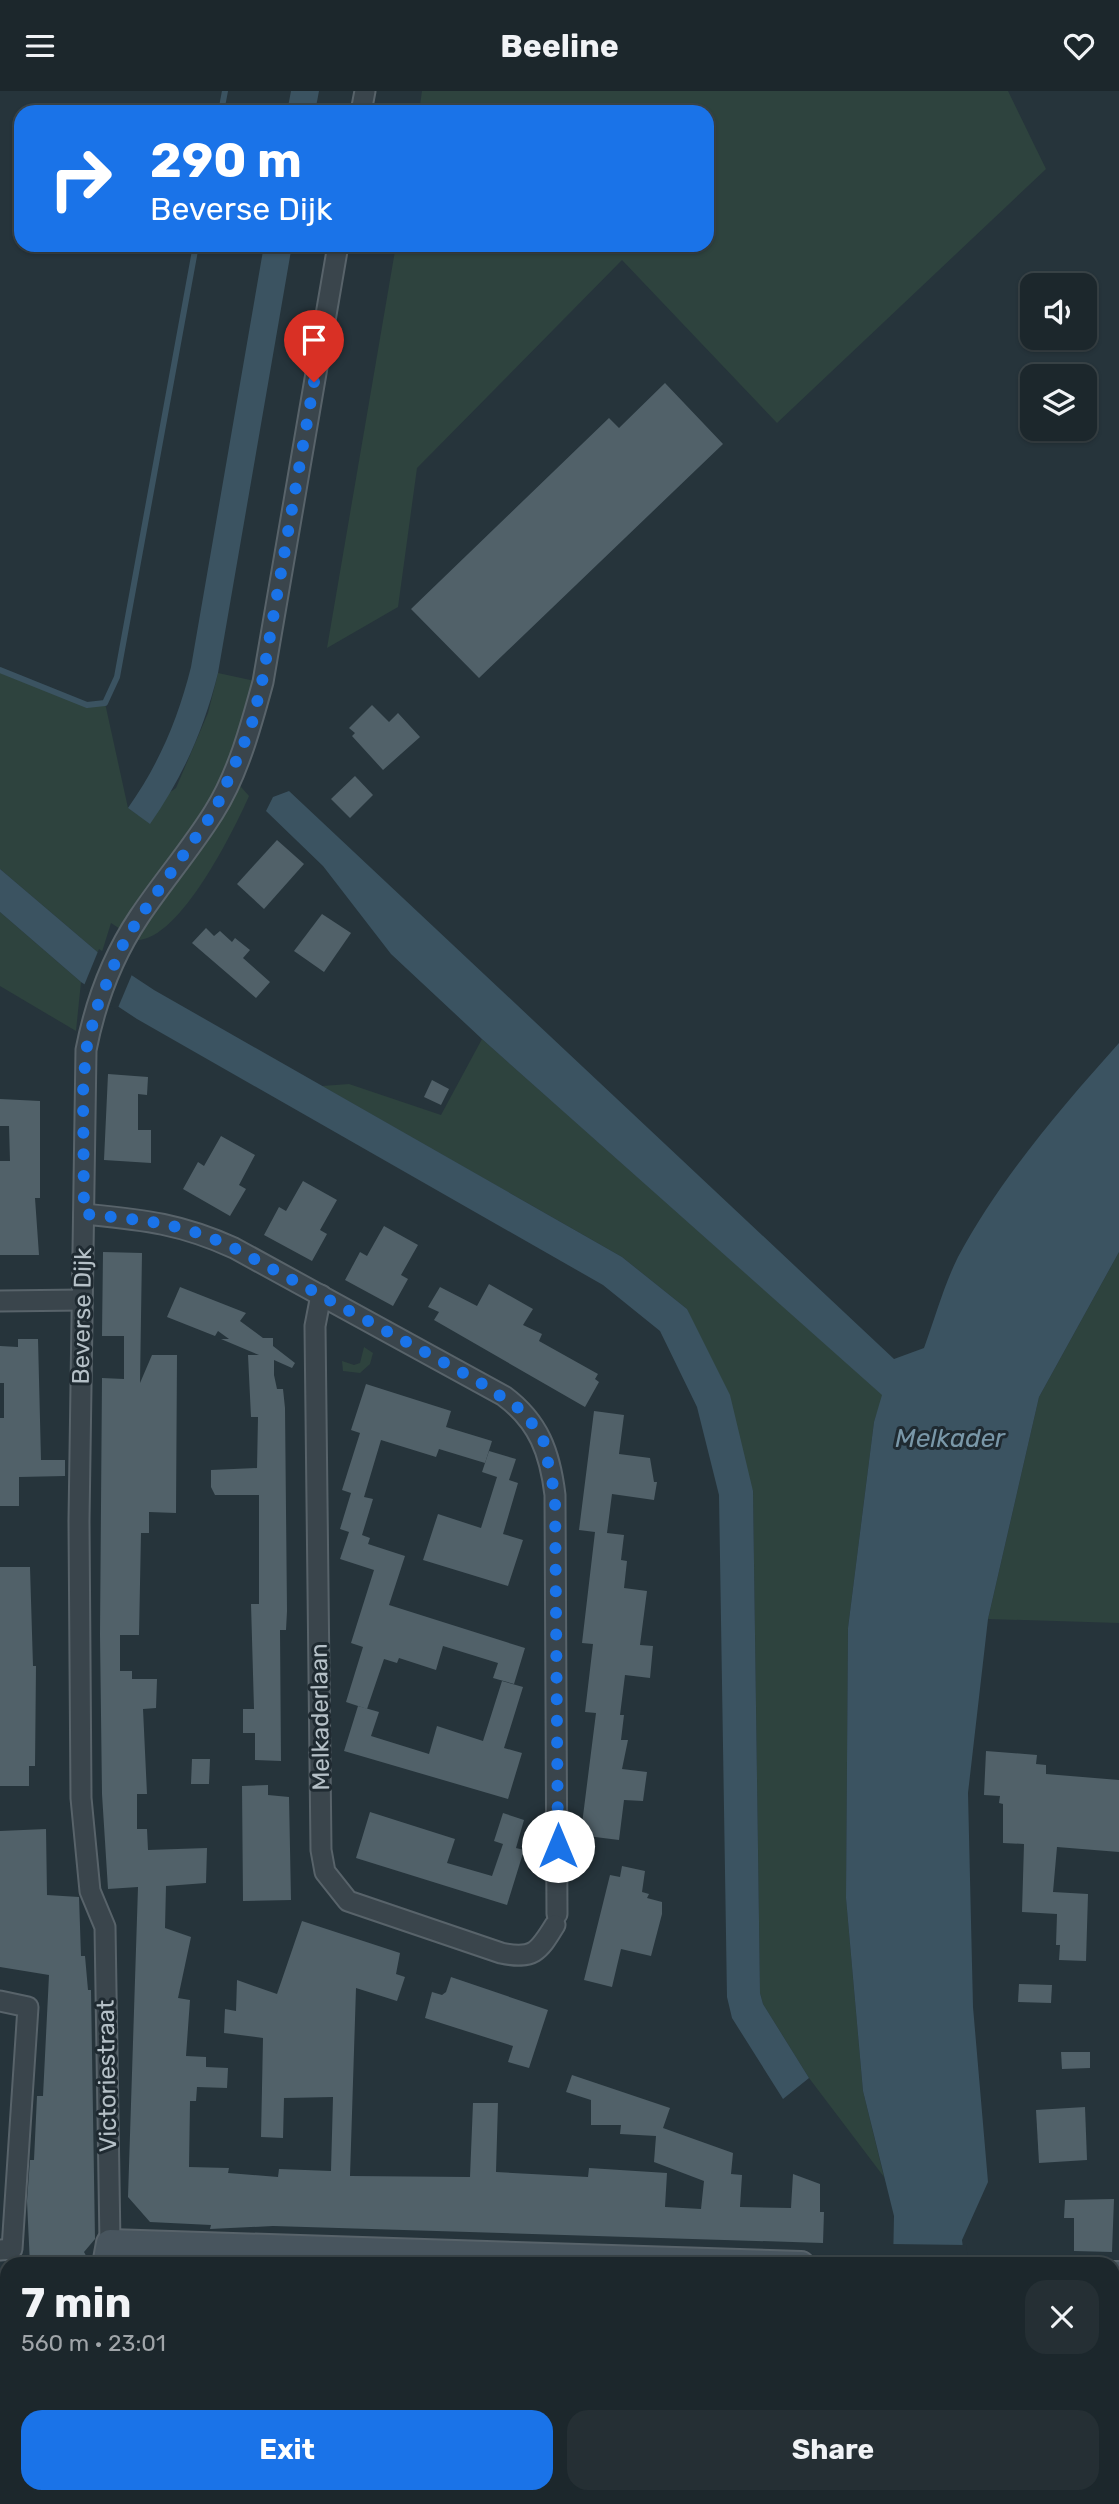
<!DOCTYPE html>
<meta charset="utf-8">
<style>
body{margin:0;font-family:Rubik,sans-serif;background:#252f34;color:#f1f3f6;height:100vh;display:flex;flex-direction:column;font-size:26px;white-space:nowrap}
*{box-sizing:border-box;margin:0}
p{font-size:23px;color:#a0a5a9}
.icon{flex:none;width:38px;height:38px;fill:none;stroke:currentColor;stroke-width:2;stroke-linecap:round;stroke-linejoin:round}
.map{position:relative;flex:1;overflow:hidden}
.drawer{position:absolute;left:0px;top:2166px;width:1120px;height:247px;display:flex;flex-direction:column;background:#1c272c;border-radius:21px 21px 0 0;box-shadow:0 2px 5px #0004,0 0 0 2px #3a4448}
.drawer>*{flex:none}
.banner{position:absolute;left:14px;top:14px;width:700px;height:147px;border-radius:21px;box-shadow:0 2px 5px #0004,0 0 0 2px #3a4448;background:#1a73e8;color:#fff;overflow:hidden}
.tools{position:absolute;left:1020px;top:182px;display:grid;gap:14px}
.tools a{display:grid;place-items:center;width:77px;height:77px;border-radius:14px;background:#1c272c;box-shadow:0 2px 5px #0004,0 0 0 2px #3a4448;font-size:35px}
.pin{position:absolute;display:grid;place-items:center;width:60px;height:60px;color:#fff;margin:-72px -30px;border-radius:50% 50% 50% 0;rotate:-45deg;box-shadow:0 0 7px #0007}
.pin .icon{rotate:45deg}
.me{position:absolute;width:77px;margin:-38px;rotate:0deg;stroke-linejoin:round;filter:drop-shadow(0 0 5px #0008)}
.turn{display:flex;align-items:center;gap:24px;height:147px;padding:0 21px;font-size:32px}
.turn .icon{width:91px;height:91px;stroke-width:2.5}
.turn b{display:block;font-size:49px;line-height:60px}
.round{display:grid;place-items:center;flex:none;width:74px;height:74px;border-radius:21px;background:#252f34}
.head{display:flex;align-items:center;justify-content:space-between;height:119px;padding:0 21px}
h1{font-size:42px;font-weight:700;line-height:52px}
.action{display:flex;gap:14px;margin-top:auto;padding:14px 21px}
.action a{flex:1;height:80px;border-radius:21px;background:#1a73e8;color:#fff;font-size:28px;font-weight:700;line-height:80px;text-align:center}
.action a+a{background:#252f34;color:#f1f3f6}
header{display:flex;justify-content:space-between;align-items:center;height:91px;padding:0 21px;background:#1c272c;font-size:32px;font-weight:700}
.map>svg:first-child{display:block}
.green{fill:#2e433e}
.water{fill:#3b5361}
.pier{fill:#26343b}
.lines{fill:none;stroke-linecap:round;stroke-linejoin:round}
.stream{stroke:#3b5361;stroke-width:6}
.building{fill:#516169}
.minor-casing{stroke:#58636a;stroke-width:23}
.secondary-casing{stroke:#58636a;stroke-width:30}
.minor{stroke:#3a454c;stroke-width:19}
.secondary{stroke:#48555e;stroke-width:26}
.route{stroke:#1a73e8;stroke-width:12;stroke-dasharray:0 21.6}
.labels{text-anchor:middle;stroke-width:6;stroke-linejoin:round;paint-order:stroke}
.street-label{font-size:24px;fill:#b5c0c7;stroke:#1f2a31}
.water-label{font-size:26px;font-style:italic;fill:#7997a8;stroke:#1f2a31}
</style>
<header><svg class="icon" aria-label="menu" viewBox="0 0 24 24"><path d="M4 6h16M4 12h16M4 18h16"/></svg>Beeline<svg class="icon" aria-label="heart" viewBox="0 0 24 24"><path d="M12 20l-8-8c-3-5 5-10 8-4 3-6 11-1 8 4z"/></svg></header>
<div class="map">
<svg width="1119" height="2413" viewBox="0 0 1119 2413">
<rect width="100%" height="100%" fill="#26343b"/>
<!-- green -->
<g class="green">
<path d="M422 0H1008L1046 78 777 332 622 169 417 377 398 516 327 557 396 154H707V21H419Z"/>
<path d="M0 579 86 614 105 612 128 717 138 724 176 697 208 622 218 582 255 590 226 679 249 705C234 739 180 849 137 849L111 832 101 864 0 778Z"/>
<path d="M0 821 81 891 76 940 0 895Z"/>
<path d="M482 948 883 1304 874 1331 848 1537 846 1807 863 2000 884 2086 809 1987 763 1913 760 1902 753 1400 687 1218 622 1166 322 995 349 993 441 1024Z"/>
<path d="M1119 1161V1532L988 1528 1039 1306Z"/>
<path d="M364 1256 373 1262 370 1273 360 1282 343 1280 342 1270 354 1274 360 1272Z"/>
<path d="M859 2406H902L903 2413H857Z"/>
</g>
<!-- water -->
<g class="water">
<path d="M291 0H319L315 21H287Z"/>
<path d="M264 154H292L218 582C204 638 183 686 150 733L128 717C159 673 178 628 191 576Z"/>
<path d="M289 700 894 1268 924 1257C935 1227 944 1194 958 1166 1000 1088 1060 1018 1119 952V1161L1039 1306 988 1528 968 1702 973 1916 988 2091 962 2149 965 2173H893L894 2125 863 2000 846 1807 848 1537 874 1331 882 1304 482 948 391 863 323 775 266 720 273 706Z"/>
<path d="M0 778 101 864 154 899 622 1166 687 1218 730 1304 753 1400 760 1902 763 1913 809 1987 783 2008 732 1927 727 1906 719 1404 697 1316 660 1240 603 1194 137 928 81 891 0 821Z"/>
<path d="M796 2406H859L857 2413H794Z"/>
<path d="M902 2406H1042L1043 2413H904Z"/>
</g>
<!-- pier -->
<g class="pier">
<path d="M99 858 133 881 117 919 83 897Z"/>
<path d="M890 2153 966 2154 969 2174H890Z"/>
</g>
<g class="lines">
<!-- stream -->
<g class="stream">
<path d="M221 21 225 0"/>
<path d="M0 579 87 614 105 612 117 586 196 154"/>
</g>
</g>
<!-- building -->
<g class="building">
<path d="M665 292 723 353 479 587 411 518 609 327 619 337Z"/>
<path d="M372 614 389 631 398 622 420 646 383 679 352 645 355 642 349 637Z"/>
<path d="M355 685 373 704 350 727 331 708Z"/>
<path d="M277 749 304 773 264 818 237 793Z"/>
<path d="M322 823 351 842 324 881 294 860Z"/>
<path d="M206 837 214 845 220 840 232 851 235 847 250 859 243 867 270 891 256 907 192 852Z"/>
<path d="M108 983 148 986 147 1004 138 1003V1039H151V1072L104 1069Z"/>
<path d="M432 989 449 998 441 1014 424 1006Z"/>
<path d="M0 1008 40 1010V1107H35L39 1164H0V1070H10L9 1035H0Z"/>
<path d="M221 1045 255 1064 239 1094 246 1098 230 1125 183 1098 198 1071 204 1075Z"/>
<path d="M303 1090 337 1109 320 1139 327 1143 312 1170 264 1144 279 1116 286 1120Z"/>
<path d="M384 1135 418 1154 401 1184 408 1188 393 1215 345 1189 360 1161 367 1165Z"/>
<path d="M103 1161 142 1162 140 1292 152 1264H177L176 1422 149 1421V1442H141L139 1544H120V1580H132V1588H157L156 1617 143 1618 147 1703H137V1738H147L148 1759 207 1757 206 1792 166 1795 165 1837 191 1846 178 1907 190 1909 186 1965 206 1966V1976L228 1977 227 1997 197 1996 196 2010H190L189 2076 229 2077 228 2082 278 2086 279 2078 331 2080 333 2006 284 2007 283 2047 261 2046 263 1947 224 1942 225 1918 236 1920 237 1889 277 1903 302 1830 400 1862 396 1883 405 1886 397 1910 356 1897 350 2085 470 2086 473 2012H498L496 2081 588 2086 589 2077 667 2082 665 2116 701 2118 704 2090 654 2071 656 2045 620 2043 621 2034H591V2009L566 2001 572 1984 670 2017 663 2037 733 2062 731 2083 742 2084 740 2116 791 2117 793 2083 820 2093V2121H824L823 2152 273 2135 210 2138 211 2134 150 2131 128 2106 138 1796 108 1798 102 1703 100 1544 102 1287 124 1288V1245H102Z"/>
<path d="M489 1193 533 1218 523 1234 542 1243 539 1250 598 1283 595 1288 599 1291 585 1316 434 1229 439 1221 428 1216 440 1196 477 1215Z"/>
<path d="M180 1196 246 1222 240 1230 263 1247H273V1255L295 1272 292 1277 274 1269V1284L277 1298H283L285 1317 287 1520 286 1539H280L281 1670 255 1669V1642H243V1618H254L251 1513H259V1404H215L211 1396V1379L257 1377 258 1326H251L248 1264H259L221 1248H229L218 1240 215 1245 167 1226Z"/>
<path d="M18 1248H38L41 1369H65V1385L19 1386V1415H0V1327H4V1292H0V1255L18 1256Z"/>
<path d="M366 1293 451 1320 446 1336 492 1350 485 1372 439 1358 436 1366 381 1349 364 1406 373 1408 362 1444 370 1447 368 1453 405 1465 389 1514 525 1557 514 1593 493 1587 498 1572 443 1555 436 1579 399 1567 397 1572 384 1568 367 1618 346 1611 363 1556 351 1552 374 1479 340 1468 349 1441 340 1438 351 1402 342 1399 360 1342 351 1339Z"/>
<path d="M594 1320 624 1324 619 1363 650 1367 654 1391H657L654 1409 612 1403 607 1442 624 1444 621 1469 627 1470 624 1497 647 1500 640 1554 653 1555 650 1587 625 1584 620 1624H624L621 1649H628L622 1678 647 1681 643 1710 624 1709 619 1749 587 1745 588 1734 582 1733 596 1622 585 1621 593 1553 582 1552 595 1441 579 1439Z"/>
<path d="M489 1360 516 1368 509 1389 518 1392 503 1443 523 1449 508 1495 423 1469 438 1423 481 1437 497 1386 482 1381Z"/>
<path d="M0 1476H30L33 1575H36L35 1675H29V1695H0Z"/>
<path d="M502 1590 523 1596 504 1657 522 1662 508 1708 344 1660 358 1615 379 1621 371 1645 429 1663 437 1635 483 1650Z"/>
<path d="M986 1660 1037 1664 1036 1673 1046 1674V1683L1119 1689V1761L1057 1756 1053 1801 1088 1803 1086 1870 1059 1869 1060 1854H1056L1057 1823 1022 1821 1024 1753 1003 1752V1713L999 1712 1000 1705 984 1704Z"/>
<path d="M192 1668H210L209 1693H191Z"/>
<path d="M268 1694V1704L289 1706 291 1809 243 1810 242 1695Z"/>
<path d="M370 1721 455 1748 447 1772 492 1785 503 1753 494 1750 503 1722 524 1729 516 1757 524 1759 507 1814 356 1767Z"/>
<path d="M46 1738 47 1804 79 1806 81 1865H85L88 1899H91L95 2148 84 2161 91 2174H30L27 2110 30 2069H34L37 2005H43L49 1884 0 1876V1740Z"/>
<path d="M622 1775 645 1780 642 1801 649 1803 647 1807 662 1811V1823L651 1865 621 1858 612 1896 584 1889 610 1784 620 1786Z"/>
<path d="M451 1886 548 1919 529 1977 508 1971 513 1955 425 1927 432 1901 442 1904 446 1901Z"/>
<path d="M1019 1893 1052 1894 1051 1912 1018 1911Z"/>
<path d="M1061 1961H1090V1977L1062 1978Z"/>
<path d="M1085 2016 1087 2069 1039 2072 1036 2019Z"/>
<path d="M1114 2108 1112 2161 1074 2160V2127H1064L1065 2109Z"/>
</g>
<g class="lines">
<defs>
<g id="minor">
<path d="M361 21 365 0"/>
<path d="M84 1123C143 1129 179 1132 234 1157L504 1305C539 1331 550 1362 555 1404L557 1823"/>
<path d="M321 1204 315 1235 321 1759 325 1781 348 1810 501 1862C534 1869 539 1860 555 1834"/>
<path d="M0 1210 82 1209"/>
<path d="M0 1910 28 1916 12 2158 0 2159"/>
<path d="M110 2152 105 1836 90 1800 81 1707 79 1430 86 959C95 913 113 865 139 826 163 790 191 758 214 721 238 683 251 635 263 591L338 154"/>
</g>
<g id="secondary">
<path d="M106 2174 110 2152 801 2174"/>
<path d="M1113 2184H1119"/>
<path d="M88 2413 89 2406"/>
</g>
</defs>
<!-- minor casing -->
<use href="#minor" class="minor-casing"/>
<!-- secondary casing -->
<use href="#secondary" class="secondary-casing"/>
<!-- minor -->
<use href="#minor" class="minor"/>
<!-- secondary -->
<use href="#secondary" class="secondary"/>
</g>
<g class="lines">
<!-- route -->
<path class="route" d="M314 291 262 591 251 636 215 719 139 827 121 857 97 916 86 959 83 1001 84 1123C142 1129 180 1131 234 1157L478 1290 523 1320 543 1348 555 1404 558 1755"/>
</g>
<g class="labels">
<!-- street labels -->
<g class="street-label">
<text transform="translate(82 1225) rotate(-89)" y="8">Beverse Dijk</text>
<text transform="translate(320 1626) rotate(-91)" y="8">Melkaderlaan</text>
<text transform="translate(107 1985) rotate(-91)" y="8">Victoriestraat</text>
</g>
<!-- water labels -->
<g class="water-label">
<text x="950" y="1356">Melkader</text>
</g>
</g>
</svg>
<div class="tools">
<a><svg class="icon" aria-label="sound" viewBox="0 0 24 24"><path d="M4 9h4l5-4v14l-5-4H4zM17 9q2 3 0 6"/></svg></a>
<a><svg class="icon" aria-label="layers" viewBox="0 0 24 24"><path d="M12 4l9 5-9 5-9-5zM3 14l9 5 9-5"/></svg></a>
</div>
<div class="pin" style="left:314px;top:291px;background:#d93025"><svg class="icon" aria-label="arrive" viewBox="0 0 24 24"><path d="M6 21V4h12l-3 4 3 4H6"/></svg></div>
<svg class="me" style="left:558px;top:1755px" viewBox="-20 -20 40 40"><circle r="19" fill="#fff"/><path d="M0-13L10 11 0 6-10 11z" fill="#1a73e8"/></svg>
<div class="banner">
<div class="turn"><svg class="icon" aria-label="right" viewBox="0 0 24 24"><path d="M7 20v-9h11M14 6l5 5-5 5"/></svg><div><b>290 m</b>Beverse Dijk</div></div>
</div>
<section class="drawer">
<div class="head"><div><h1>7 min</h1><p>560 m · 23:01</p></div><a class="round"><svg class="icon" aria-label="close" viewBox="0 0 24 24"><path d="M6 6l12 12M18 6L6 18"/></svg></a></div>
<div class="action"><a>Exit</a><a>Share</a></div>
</section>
</div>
